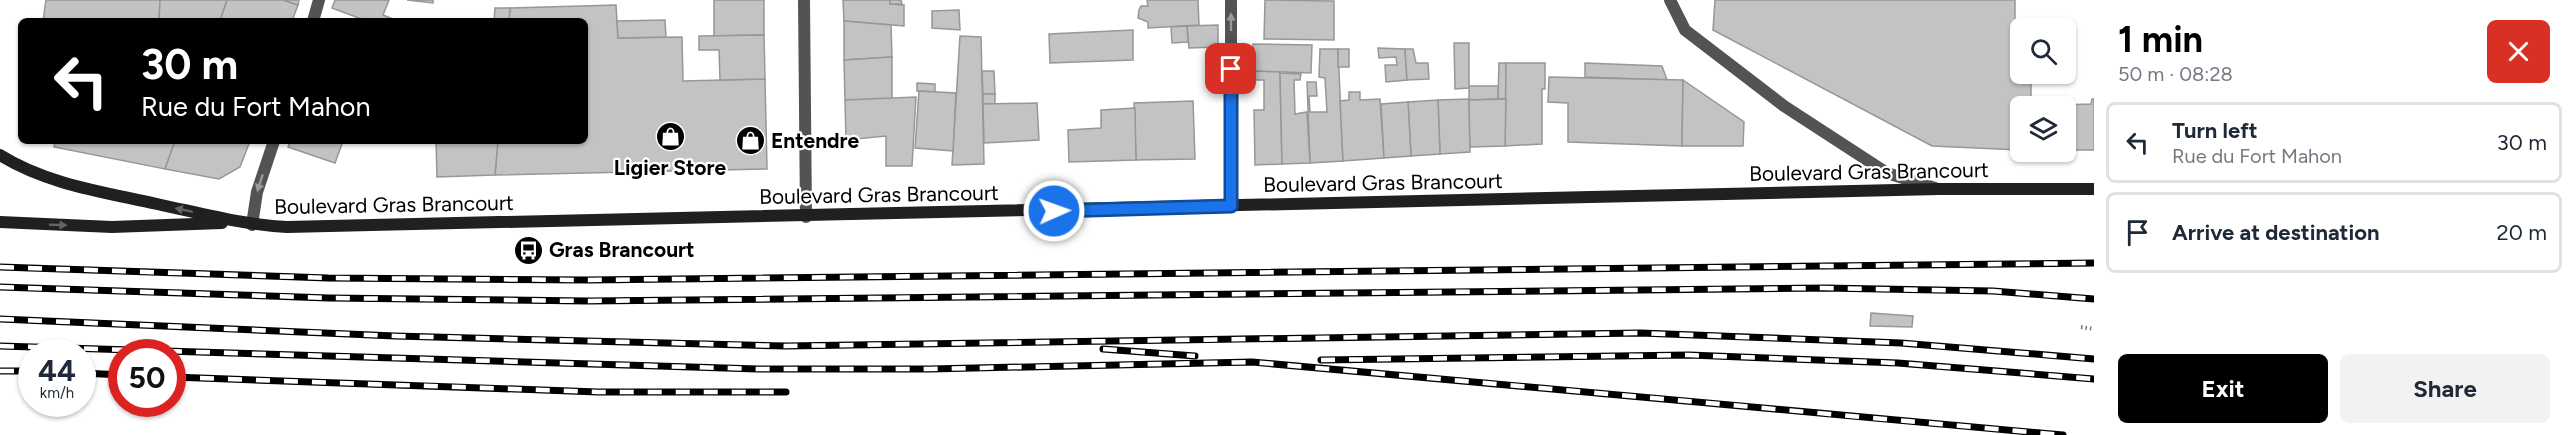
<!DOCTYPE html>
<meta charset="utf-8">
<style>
body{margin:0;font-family:Figtree,sans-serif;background:#f2f2f3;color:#1f2937;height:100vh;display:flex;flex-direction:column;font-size:22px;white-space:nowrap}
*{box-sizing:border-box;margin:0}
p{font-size:20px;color:#747a83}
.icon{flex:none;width:33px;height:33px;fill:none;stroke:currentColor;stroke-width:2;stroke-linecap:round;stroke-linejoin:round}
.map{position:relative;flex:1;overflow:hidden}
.drawer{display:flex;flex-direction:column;background:#fff;width:480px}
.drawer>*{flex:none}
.hud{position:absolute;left:18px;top:18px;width:570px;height:126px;border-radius:9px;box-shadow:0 2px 4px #0004;background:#000;color:#fff;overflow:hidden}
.buttons{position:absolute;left:2010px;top:18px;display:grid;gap:12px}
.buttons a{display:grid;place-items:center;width:66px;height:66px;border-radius:9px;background:#fff;box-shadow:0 2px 4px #0004;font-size:30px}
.speed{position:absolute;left:18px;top:339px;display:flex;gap:12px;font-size:30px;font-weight:700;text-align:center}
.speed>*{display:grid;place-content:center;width:78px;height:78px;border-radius:50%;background:#fff;box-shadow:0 2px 4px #0004;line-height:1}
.speed small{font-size:15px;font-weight:400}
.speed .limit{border:9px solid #d22;background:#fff;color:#111}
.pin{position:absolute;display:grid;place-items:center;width:51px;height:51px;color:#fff;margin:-26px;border-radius:12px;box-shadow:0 3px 9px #0006}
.me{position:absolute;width:66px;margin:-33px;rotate:88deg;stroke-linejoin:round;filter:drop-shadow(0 0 4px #0008)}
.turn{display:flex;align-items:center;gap:21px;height:126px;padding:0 24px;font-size:27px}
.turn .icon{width:78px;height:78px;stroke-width:2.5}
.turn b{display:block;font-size:42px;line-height:51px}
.round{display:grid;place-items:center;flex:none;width:63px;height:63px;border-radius:9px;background:#f2f2f3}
.summary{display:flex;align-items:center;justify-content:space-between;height:102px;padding:0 24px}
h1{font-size:36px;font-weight:700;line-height:45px;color:#000}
.primary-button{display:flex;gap:12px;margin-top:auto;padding:12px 24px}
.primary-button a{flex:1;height:69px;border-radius:9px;background:#000;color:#fff;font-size:24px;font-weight:700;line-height:69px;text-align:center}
.primary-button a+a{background:#f2f2f3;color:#1f2937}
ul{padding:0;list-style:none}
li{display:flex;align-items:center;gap:18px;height:81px;margin:0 12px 9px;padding:0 12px;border:3px solid #e0e1e3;border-radius:9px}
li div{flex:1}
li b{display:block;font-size:22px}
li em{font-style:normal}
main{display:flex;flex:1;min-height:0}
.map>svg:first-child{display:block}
.building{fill:#c3c3c3;stroke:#979797;stroke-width:1.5}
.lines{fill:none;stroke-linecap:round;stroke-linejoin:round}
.path{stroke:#757575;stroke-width:4;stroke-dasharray:1.5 3;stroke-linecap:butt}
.lane{stroke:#535353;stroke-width:12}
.street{stroke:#535353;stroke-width:12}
.secondary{stroke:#202020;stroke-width:12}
.rail-casing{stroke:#000;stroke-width:7}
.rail{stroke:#fff;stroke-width:4.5;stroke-dasharray:14;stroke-linecap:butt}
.oneway{fill:#989898}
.oneway2{fill:#636363}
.route-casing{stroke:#114b97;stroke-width:15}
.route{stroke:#1a73e8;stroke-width:10}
.labels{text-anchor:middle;stroke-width:4.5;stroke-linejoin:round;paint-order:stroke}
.poi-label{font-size:21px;font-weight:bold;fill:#000;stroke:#fff;text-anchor:start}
.street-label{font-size:21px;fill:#000;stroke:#fff}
</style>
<main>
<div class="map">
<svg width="2094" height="435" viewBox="0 0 2094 435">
<rect width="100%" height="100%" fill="#fff"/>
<!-- building -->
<g class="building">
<path d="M46 0H160L159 21H43Z"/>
<path d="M160 0H227L220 21H159Z"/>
<path d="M227 0H283L298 5 292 21H220Z"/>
<path d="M283 0H299L298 5Z"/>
<path d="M335 0H389L383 15 398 21H367L332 8Z"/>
<path d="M407 0H433V3Z"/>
<path d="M714 0H764V35L714 36Z"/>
<path d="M843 0H890V4L904 5V26L844 21Z"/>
<path d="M890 0H901L902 4H890Z"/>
<path d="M1147 0H1198L1199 25 1148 28V22L1138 18 1139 10 1141 6H1148Z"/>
<path d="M1265 0 1334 1V40L1264 39Z"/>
<path d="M1715 0H2015V35H2020V74H2031V104H2023L2020 106V150L1932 146 1713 30Z"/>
<path d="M616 5 618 38 682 37 683 81 765 79 767 169 495 175 498 141H585V21H509L510 8Z"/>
<path d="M495 8H510L509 21H494Z"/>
<path d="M959 10 960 30 932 28V11Z"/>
<path d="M665 20 666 37 618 38 617 21Z"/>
<path d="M844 21 891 25 892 57 844 60Z"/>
<path d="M1218 25V47L1189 48 1187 26Z"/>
<path d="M1187 26 1188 42 1172 43 1171 27Z"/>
<path d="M1133 30V60L1050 63 1049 34Z"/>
<path d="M764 35 765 79 720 80 719 50H699V36Z"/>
<path d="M960 36 981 37 984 164 952 165Z"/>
<path d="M1454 43H1469V88L1455 89Z"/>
<path d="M1253 44 1312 45 1311 73 1254 71Z"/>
<path d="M1378 48 1405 49 1407 80 1386 82 1385 65H1397L1396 57 1379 58Z"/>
<path d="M1320 49H1338L1343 161 1310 163 1307 82H1316L1317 96H1309L1310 112H1327L1325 78 1319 77Z"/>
<rect x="1338" y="49" width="11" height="18"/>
<path d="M1405 49H1413L1416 63H1428L1429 79 1407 80Z"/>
<path d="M892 57V99L845 100 844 60Z"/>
<path d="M1499 63H1506V99H1498Z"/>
<path d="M1506 63H1545V89H1542V144L1505 146Z"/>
<path d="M1585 63 1662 66 1667 80 1585 77Z"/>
<path d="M982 71H994L995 94H983Z"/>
<path d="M1254 71 1280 72 1282 164 1255 165 1254 110H1264V80H1254Z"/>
<path d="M1280 73 1301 74 1300 80H1294L1295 114 1307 112 1310 163 1282 164Z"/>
<path d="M1549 77 1683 80 1682 146 1568 142V103L1548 102Z"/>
<path d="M1683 80 1744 122 1743 146H1682Z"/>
<path d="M917 83 935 84V92L917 91Z"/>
<path d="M1469 86H1498V99L1469 100Z"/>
<path d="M919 91 956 93 953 151 915 148Z"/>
<path d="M1349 92H1360V100L1380 99 1384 158 1343 161 1340 101 1349 100Z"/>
<rect x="983" y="94" width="12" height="10"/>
<path d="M916 97 912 166H886V136L846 140 845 100Z"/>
<path d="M1469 99 1470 152 1440 154 1438 100Z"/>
<path d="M1506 99 1505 146 1470 147 1469 100Z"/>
<path d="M2092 99H2094V150H2066V106L2062 105 2091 104Z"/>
<path d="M1438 100 1440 154 1411 156 1408 102Z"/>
<path d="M1193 101 1195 159 1136 160 1134 103Z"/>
<path d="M1408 102 1411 156 1384 158 1381 104Z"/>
<path d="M1037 103 1039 140 984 143 983 104Z"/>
<path d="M2023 104 2062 105V106H2023Z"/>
<path d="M1135 108 1136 160 1069 162 1068 130 1101 128V110Z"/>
<path d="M55 141H175L165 169 54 147Z"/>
<path d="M175 141H250L240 167 219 179 165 169Z"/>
<path d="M290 141H343L335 163 288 147Z"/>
<path d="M436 141H498L495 175 437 177Z"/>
<path d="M1871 313 1913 316 1912 327 1870 326Z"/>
</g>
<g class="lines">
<!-- path -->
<path class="path" d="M2081 327 2094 329"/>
<!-- lane -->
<path class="lane" d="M1670 0 1685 30 1784 106 1887 173 1935 188"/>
<!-- street -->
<g class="street">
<path d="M804 0 806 217"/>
<path d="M313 21 319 0"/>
<path d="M1231 206V0"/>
<path d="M252 225 257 192 274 141"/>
</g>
<!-- secondary -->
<g class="secondary">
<path d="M0 155C46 184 104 192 157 204 200 213 243 225 287 227L1939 189H2094"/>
<path d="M0 222 112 227 222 223"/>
</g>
<defs>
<g id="rail">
<path d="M0 267 328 278 588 280 2094 263"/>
<path d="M0 287 329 298 588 301 1824 288 1993 291 2094 299"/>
<path d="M0 319 395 336 786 346 1641 333 1901 343 2094 359"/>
<path d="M0 346 758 369H930L1252 362 2063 435"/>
<path d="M1103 349 1195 356"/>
<path d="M1321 360 1689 355 1898 363 2094 379"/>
<path d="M0 371H32"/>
<path d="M82 373 122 375"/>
<path d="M172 377 598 392H786"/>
</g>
</defs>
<!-- rail casing -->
<use href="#rail" class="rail-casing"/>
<!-- rail -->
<use href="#rail" class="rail"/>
</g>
<!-- one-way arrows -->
<defs><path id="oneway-solid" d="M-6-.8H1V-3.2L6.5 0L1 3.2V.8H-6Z" transform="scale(1.5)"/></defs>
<g class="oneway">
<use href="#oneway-solid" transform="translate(1231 22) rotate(-90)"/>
<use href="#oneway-solid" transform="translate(260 183) rotate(108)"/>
</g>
<g class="oneway2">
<use href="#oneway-solid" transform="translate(184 210) rotate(-168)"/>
<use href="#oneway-solid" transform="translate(58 225) rotate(2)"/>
</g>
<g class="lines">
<defs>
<path id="route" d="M1054 211 1231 206V69"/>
</defs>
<!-- route casing -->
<use href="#route" class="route-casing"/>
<!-- route -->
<use href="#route" class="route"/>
</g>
<!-- icons -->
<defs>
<symbol id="shop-disc" viewBox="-11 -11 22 22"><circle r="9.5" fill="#000" stroke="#fff"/><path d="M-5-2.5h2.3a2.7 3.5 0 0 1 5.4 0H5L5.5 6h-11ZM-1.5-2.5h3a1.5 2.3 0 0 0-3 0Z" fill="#fff"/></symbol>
<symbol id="bus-disc" viewBox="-11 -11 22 22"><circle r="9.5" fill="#000" stroke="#fff"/><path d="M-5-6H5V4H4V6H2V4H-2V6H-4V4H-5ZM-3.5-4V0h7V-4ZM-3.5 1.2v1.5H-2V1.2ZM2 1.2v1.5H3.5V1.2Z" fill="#fff"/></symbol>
</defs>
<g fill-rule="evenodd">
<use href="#shop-disc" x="654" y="120" width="33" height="33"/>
<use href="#shop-disc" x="734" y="124" width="33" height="33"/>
<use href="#bus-disc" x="512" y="234" width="33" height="33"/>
</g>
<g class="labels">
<!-- poi labels -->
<g class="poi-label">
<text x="771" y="148">Entendre</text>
<text x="670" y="175" text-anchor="middle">Ligier Store</text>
<text x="549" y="257">Gras Brancourt</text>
</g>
<!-- street labels -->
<g class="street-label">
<text transform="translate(1869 172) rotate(-1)" y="7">Boulevard Gras Brancourt</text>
<text transform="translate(1383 183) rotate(-1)" y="7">Boulevard Gras Brancourt</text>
<text transform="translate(879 195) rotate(-1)" y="7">Boulevard Gras Brancourt</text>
<text transform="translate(394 205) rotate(-1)" y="7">Boulevard Gras Brancourt</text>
</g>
</g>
</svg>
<div class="buttons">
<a><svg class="icon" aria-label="search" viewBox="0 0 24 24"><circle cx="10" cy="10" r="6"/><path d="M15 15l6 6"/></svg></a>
<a><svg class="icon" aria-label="layers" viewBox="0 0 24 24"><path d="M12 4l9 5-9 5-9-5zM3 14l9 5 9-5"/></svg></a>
</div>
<div class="speed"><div>44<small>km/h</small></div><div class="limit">50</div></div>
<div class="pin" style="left:1231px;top:69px;background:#d93025"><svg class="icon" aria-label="arrive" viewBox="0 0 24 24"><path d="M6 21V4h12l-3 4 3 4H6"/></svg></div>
<svg class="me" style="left:1054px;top:211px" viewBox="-20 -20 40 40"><circle r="17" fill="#1a73e8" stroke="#fff" stroke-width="3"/><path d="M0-11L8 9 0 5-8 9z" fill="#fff"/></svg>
<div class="hud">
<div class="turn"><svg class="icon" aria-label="left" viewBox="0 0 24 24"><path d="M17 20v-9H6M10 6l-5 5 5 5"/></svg><div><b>30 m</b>Rue du Fort Mahon</div></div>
</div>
</div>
<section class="drawer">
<div class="summary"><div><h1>1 min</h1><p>50 m · 08:28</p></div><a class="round" style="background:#d93025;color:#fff"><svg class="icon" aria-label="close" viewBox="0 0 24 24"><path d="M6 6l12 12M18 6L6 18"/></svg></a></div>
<ul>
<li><svg class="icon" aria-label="left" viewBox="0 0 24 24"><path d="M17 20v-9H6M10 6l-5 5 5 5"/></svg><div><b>Turn left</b><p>Rue du Fort Mahon</p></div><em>30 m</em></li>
<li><svg class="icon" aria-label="arrive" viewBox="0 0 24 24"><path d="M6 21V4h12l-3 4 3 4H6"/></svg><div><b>Arrive at destination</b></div><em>20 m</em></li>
</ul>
<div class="primary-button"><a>Exit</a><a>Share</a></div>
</section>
</main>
